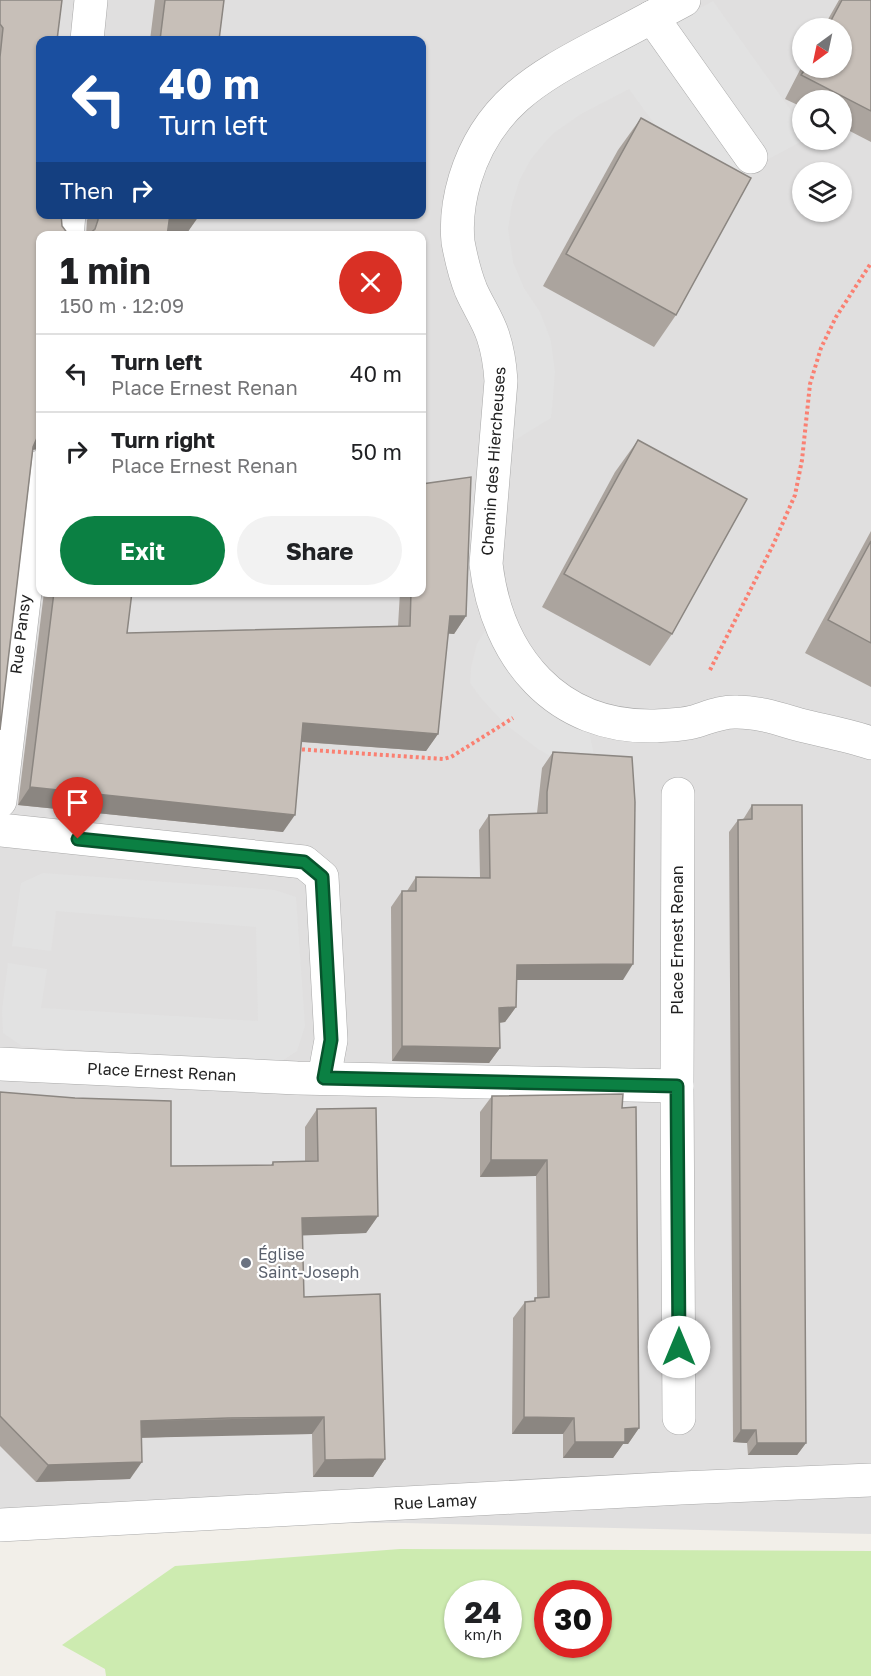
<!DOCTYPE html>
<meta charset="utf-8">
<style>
body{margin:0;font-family:"Golos Text",sans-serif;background:#f2f2f2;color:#202124;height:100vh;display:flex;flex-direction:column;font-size:22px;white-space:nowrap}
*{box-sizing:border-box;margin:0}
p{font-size:20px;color:#757577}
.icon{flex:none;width:33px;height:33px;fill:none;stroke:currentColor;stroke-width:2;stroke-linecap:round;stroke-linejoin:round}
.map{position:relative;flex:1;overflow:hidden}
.details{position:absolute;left:36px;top:231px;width:390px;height:366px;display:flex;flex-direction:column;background:#fff;border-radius:12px;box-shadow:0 2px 4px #0004}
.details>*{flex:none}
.guide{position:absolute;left:36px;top:36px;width:390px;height:183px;border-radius:12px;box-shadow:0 2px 4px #0004;background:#1a4fa0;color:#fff;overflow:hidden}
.needle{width:39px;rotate:213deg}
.buttons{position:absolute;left:792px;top:18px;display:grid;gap:12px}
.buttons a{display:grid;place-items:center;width:60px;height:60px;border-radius:50%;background:#fff;box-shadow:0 2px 4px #0004;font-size:30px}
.speed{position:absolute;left:444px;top:1580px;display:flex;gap:12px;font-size:30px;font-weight:700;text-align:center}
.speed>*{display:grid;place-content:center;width:78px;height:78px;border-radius:50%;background:#fff;box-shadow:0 2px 4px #0004;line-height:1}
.speed small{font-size:15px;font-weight:400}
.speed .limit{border:9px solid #d22;background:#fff;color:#111}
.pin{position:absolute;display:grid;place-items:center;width:51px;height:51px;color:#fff;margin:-62px -26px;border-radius:50% 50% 50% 0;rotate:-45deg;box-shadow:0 0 6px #0007}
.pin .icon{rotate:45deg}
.me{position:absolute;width:66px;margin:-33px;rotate:0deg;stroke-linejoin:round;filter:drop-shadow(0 0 4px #0008)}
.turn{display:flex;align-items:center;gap:21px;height:126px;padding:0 24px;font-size:27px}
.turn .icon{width:78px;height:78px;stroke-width:2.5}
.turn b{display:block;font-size:42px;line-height:51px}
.then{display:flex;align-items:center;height:57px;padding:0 24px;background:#0003;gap:12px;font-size:22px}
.round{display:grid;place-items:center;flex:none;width:63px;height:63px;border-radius:32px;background:#f2f2f2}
.summary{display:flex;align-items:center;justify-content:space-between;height:102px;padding:0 24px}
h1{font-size:36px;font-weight:700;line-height:45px}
.action{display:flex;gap:12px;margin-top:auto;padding:12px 24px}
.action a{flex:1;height:69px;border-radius:36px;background:#0b8043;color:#fff;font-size:24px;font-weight:700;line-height:69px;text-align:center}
.action a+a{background:#f2f2f2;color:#202124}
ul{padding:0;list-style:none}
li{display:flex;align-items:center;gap:18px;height:78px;padding:0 24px;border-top:2px solid #e0e0e0}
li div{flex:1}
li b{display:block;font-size:22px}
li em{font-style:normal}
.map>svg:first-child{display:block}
.residential{fill:#e0dfdf;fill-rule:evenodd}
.grass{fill:#cdebb0;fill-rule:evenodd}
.parking{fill:#e2e2e2}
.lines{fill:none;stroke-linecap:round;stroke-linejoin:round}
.minor-casing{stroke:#a9a9a9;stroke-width:34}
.path{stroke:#fa8072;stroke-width:4;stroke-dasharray:3 3;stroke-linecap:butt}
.minor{stroke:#fff;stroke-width:33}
.wall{fill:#aba49e}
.shaded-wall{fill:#8b8681}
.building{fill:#c7bfb8;stroke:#8b8681;stroke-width:1.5}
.route-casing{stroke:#07532c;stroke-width:15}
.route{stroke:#0b8043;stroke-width:10}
.worship-dot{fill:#6b7280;stroke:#fff;stroke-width:2}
.labels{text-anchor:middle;stroke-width:4.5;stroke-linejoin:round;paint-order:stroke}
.street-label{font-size:16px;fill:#222;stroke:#fff}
.worship-label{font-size:16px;fill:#5b616d;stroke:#fff;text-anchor:start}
</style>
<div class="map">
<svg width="871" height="1676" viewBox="0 0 871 1676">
<rect width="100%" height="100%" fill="#f2efe9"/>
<!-- residential -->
<path class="residential" d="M0 0H871V1534L405 1523H0ZM802 28H842V68H802ZM40 40H422V214H40ZM802 100H842V140H802ZM802 172H842V212H802ZM40 236H422V592H40Z"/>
<!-- grass -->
<path class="grass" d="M400 1549 871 1551V1676H106L105 1669 62 1645 175 1566ZM458 1593H508V1644H458ZM548 1593H598V1644H548Z"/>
<!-- parking -->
<g class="parking">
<path d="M713 1 802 126V140H804L705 193 629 89 581 114 555 132 546 141 531 159 520 179 512 204 508 229 513 262 524 288 540 312 551 341 555 371 553 397 551 418 510 443 477 271 472 219 484 168 509 124 557 84Z"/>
<path d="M485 631 503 663 524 689 589 731 596 766 557 760 538 749 505 724 481 698 470 683 471 668 477 644Z"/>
<path d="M43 873 275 890 296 897 305 1026 297 1051 279 1063 22 1046 3 1033 2 1010 8 963 47 969 41 1008 258 1021 256 927 56 911 51 951 12 946 21 883Z"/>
</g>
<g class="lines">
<defs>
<g id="minor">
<path d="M684 0C656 15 628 30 599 45 536 78 487 106 465 179 459 199 456 221 458 242 461 258 465 275 471 290 478 306 488 320 493 336 498 351 500 365 501 381L486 564C497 657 556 729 656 726 668 725 681 725 693 722 707 718 722 711 737 712 759 712 779 719 800 725 824 731 848 735 871 743"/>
<path d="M652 17 751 157"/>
<path d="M87 40 91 0"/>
<path d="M67 236 69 214"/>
<path d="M678 794 677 1086 679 1418"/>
<path id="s1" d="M0 801 40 467"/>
<path d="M0 830 304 862 322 877 331 1040 324 1078"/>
<path id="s2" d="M0 1064 297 1078 677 1086"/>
<path id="s3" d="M0 1525 681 1488 871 1480"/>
</g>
</defs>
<!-- minor casing -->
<use href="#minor" class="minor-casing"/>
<!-- path -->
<g class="path">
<path d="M710 670 774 543 795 495 802 460 810 384 821 348 836 317 871 263"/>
<path d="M296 749 443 759 451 757 513 718"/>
</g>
<!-- minor -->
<use href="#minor" class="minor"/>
</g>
<!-- wall -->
<g class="wall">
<path d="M0 0 57 40 33 450 0 730Z"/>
<path d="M155 0H224L219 40H150Z"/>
<path d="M839 0H871V142L842 127V100H802V107L785 99 802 66V68H842V28H823Z"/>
<path d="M641 118 676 315 654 347 543 286 618 150Z"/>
<path d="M91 214H199L187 233 168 232 167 236H86L87 220Z"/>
<path d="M638 440 672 634 650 666 542 607 615 472Z"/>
<path d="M422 484 466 616 454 634 448 633 438 734 426 751 301 742 283 832 18 805 44 592H132L127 633 398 626 400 592H422Z"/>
<path d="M871 531V687L805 653Z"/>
<path d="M553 752 623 980H517L516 1007 505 1022 499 1023 500 1048 489 1063 392 1061 391 907 402 891H407L416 877H480L479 830 489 815 537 813 542 768Z"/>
<path d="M752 805 806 1443 797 1455H748L747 1443 733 1442 729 832 738 820 743 819 744 818Z"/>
<path d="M0 1092 171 1166 271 1165 273 1162H305V1127L317 1109 378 1216 366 1233 302 1235 304 1297 385 1459 373 1477H313L312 1434 215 1435 141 1438 130 1479 36 1482 0 1446Z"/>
<path d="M492 1096 622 1108 639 1428 628 1444H623L613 1458H563V1434H512L513 1318 525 1302H533L535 1298H537L536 1176 480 1177V1112Z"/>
</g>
<!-- shaded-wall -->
<g class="shaded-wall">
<path d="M170 214H180L199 216 187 233 158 231Z"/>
<path d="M40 436V449L32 450 37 438Z"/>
<path d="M450 616H466L454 634 438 633Z"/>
<path d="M303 723 438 734 426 751 291 741Z"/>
<path d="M30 787 295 815 283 832 18 805Z"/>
<path d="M633 964 623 980H507L517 965Z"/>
<path d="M516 1007 505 1022 488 1024 499 1008Z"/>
<path d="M402 1046 500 1048 489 1063 392 1061Z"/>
<path d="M491 1160H547L536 1176 480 1177Z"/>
<path d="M378 1216 366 1233 290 1236 302 1218Z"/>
<path d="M324 1417 312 1434 129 1438 141 1421Z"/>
<path d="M524 1417 574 1418 563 1434H512Z"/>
<path d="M639 1428 628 1444H623L613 1458H563L575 1442 625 1429Z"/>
<path d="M741 1430H756L747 1443 733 1442Z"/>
<path d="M757 1443H806L797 1455H748Z"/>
<path d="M385 1459 373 1477H313L325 1460Z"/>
<path d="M142 1462 130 1479 36 1482 48 1465Z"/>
</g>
<!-- building -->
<g class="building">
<path d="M0 0H62L57 40H40V214H61L62 226 68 234 72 236H40V436L37 438 33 447 0 730V57L3 28 0 24Z"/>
<path d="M165 0H224L219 40H160Z"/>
<path d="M842 0H871V111L801 75 806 68H842V28H827Z"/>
<path d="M641 118 751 178 676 315 566 254Z"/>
<path d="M98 214H170L167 236H87L95 229 98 220Z"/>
<path d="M180 214H199V216Z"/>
<path d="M638 440 747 499 672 634 564 574Z"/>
<path d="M471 477 466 616H450L438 734 303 723 295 815 30 787 54 592H132L127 633 410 626 411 592H422V545H423L422 484Z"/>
<path d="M871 541V643L828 620Z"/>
<path d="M553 752 632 757 635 802 633 964 517 965 516 1007 499 1008 500 1048 402 1046V891H416V877L490 878 489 815 547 813V792Z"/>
<path d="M752 805H802L806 1443H757L756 1430H741L738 820 752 819Z"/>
<path d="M0 1092 75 1098 171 1101V1166L273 1165V1162L318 1161 317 1109 376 1108 378 1216 302 1218 304 1297 380 1294 385 1459 325 1460 324 1417 228 1418 141 1421 142 1462 48 1465 0 1416Z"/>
<path d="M623 1094 622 1108 636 1107 639 1428 625 1429V1442H575L574 1418 524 1417 525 1302 535 1301V1298L549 1297 547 1160H491L492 1096Z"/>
</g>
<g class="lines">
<defs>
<path id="route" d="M78 839 304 862 322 877 331 1040 324 1078 677 1086 679 1347"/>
</defs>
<!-- route casing -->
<use href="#route" class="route-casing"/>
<!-- route -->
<use href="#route" class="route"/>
</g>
<!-- markers -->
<circle class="worship-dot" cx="246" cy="1263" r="6"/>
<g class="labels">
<!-- street labels -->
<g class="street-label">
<text transform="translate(493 461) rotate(-86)" y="6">Chemin des Hiercheuses</text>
<text dy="6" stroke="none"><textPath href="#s1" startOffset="168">Rue Pansy</textPath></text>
<text transform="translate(677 940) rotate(-90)" y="6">Place Ernest Renan</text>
<text dy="6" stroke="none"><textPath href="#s2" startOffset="162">Place Ernest Renan</textPath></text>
<text dy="6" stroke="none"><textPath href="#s3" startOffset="436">Rue Lamay</textPath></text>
</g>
<!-- worship labels -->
<g class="worship-label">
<text x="258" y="1260">Église<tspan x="258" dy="18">Saint-Joseph</tspan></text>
</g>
</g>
</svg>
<div class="buttons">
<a><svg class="needle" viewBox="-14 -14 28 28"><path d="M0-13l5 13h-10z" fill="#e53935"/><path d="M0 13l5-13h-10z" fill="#757577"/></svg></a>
<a><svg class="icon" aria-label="search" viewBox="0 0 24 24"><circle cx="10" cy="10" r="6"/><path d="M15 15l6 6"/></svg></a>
<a><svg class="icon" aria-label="layers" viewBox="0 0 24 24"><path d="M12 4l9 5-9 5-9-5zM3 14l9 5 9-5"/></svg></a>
</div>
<div class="speed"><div>24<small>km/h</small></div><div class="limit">30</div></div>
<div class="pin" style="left:78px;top:839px;background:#d93025"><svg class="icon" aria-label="arrive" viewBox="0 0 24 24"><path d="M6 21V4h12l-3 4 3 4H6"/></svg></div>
<svg class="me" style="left:679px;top:1347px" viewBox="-20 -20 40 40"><circle r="19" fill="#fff"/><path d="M0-13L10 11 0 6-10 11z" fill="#0b8043"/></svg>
<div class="guide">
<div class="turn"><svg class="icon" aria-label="left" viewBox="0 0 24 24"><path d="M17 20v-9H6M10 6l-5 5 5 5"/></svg><div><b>40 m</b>Turn left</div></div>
<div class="then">Then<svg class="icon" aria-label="right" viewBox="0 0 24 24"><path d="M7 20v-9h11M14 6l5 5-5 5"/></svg></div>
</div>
<section class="details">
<div class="summary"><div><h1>1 min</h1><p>150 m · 12:09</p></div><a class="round" style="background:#d93025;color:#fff"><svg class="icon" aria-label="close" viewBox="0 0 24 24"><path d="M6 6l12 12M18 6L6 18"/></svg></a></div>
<ul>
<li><svg class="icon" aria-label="left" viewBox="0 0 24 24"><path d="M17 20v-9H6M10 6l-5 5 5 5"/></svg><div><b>Turn left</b><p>Place Ernest Renan</p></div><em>40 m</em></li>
<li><svg class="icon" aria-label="right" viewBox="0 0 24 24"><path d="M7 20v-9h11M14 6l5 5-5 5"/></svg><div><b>Turn right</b><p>Place Ernest Renan</p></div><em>50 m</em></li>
</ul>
<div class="action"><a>Exit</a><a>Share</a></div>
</section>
</div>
